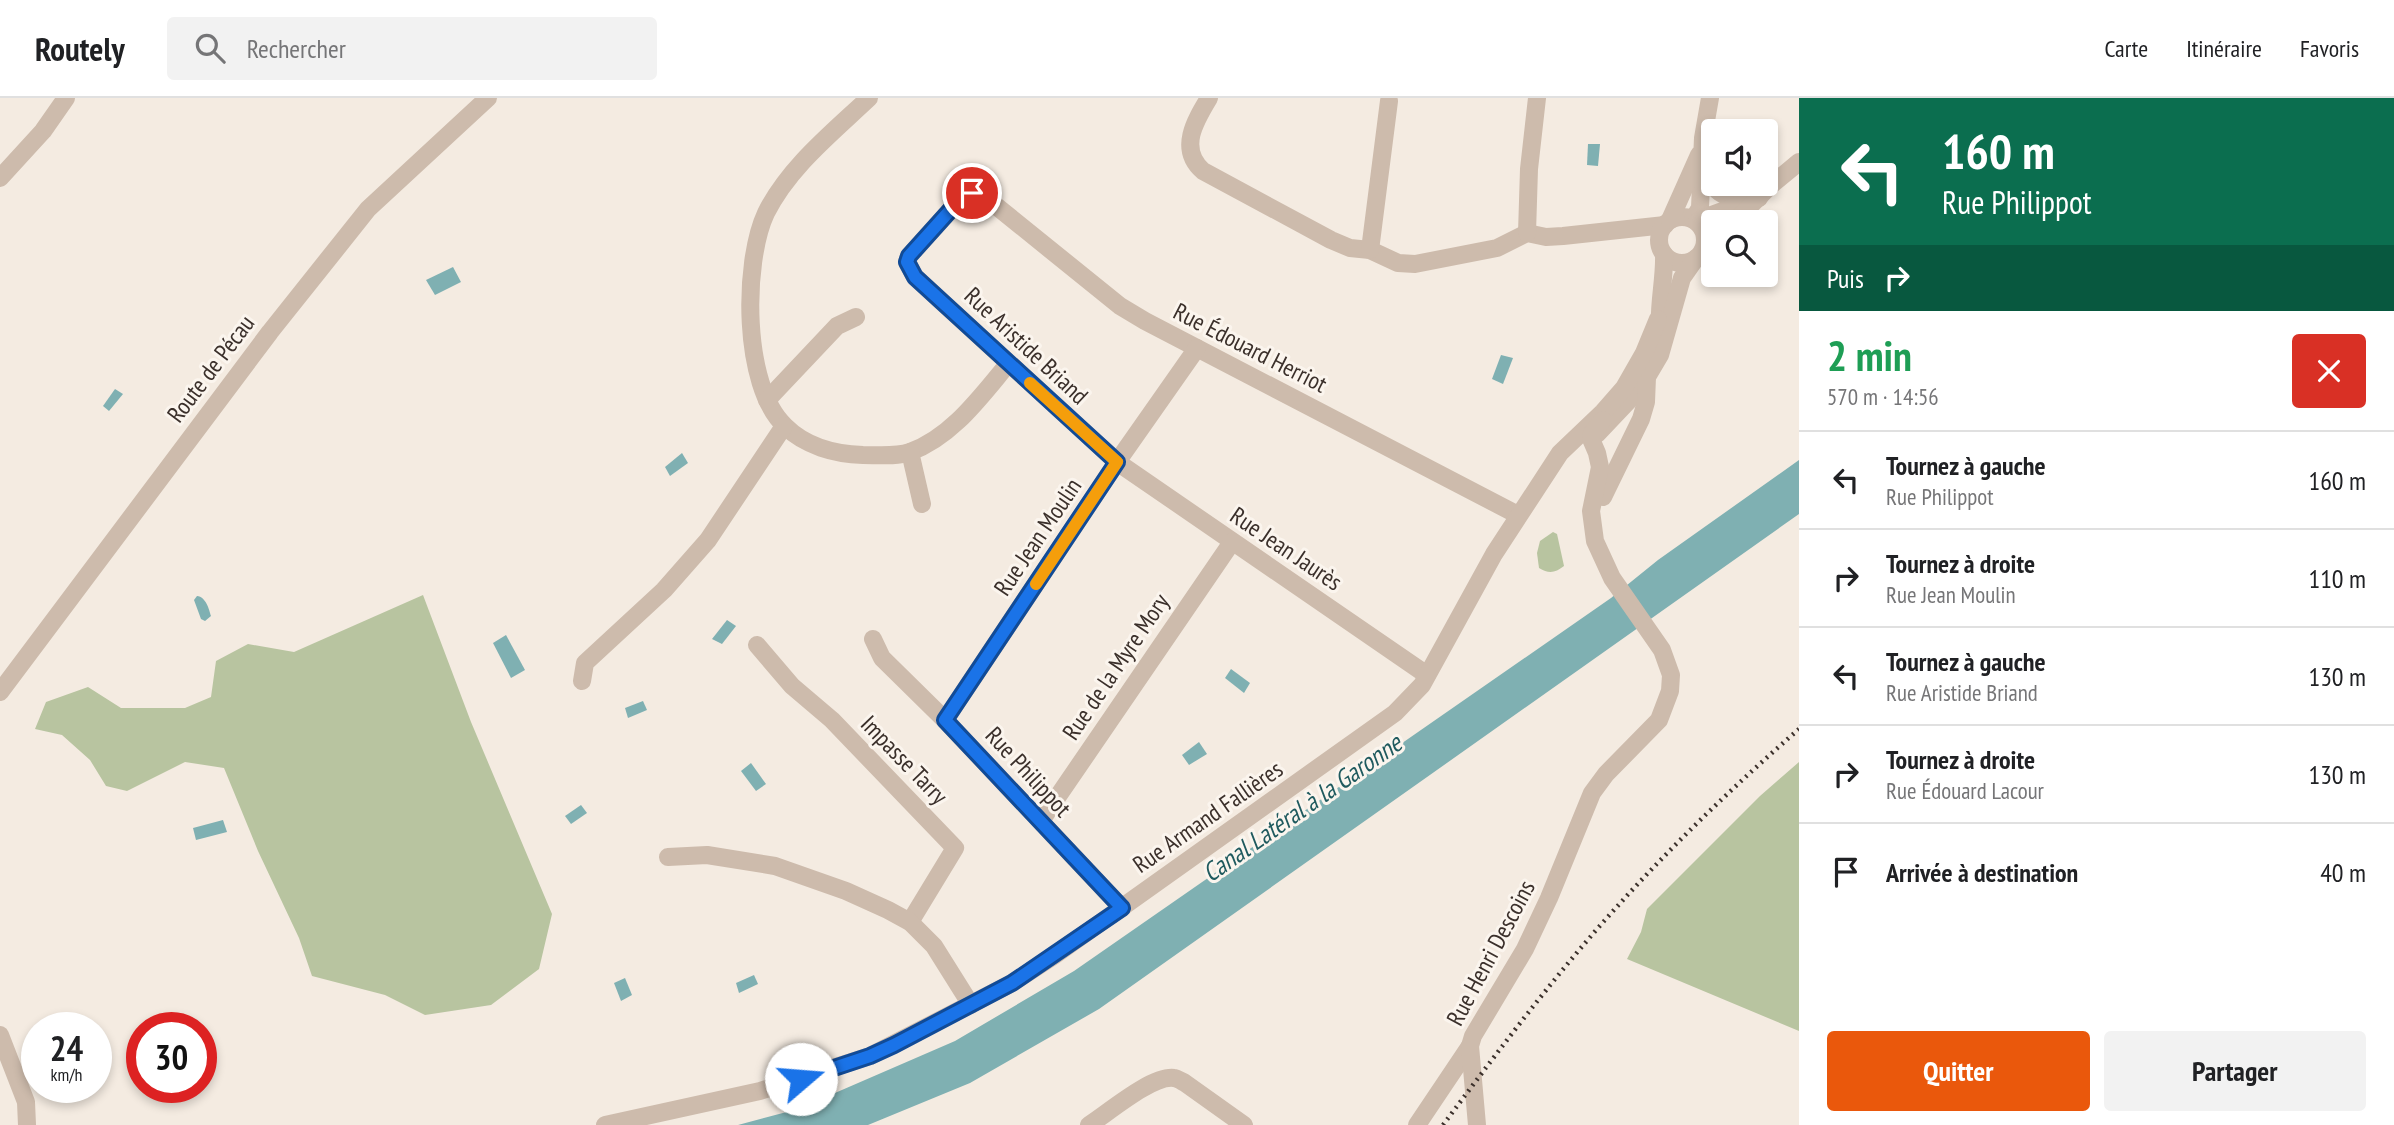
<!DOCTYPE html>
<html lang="fr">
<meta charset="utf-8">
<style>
body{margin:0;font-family:"PT Sans Narrow",sans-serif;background:#f2f2f2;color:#202124;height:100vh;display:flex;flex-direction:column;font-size:26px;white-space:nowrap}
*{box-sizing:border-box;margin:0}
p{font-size:23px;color:#757577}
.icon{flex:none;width:38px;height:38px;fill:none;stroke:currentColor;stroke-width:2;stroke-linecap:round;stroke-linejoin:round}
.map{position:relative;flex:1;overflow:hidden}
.panel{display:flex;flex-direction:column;background:#fff;width:595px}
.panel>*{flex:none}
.banner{background:#0b6e4f;color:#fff;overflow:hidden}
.controls{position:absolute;left:1701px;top:21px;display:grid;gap:14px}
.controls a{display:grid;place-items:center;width:77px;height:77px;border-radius:7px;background:#fff;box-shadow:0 4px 10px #0003;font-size:35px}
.speed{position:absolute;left:21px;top:914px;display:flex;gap:14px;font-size:35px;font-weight:700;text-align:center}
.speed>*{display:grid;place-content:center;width:91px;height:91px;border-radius:50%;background:#fff;box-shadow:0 4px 10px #0003;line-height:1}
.speed small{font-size:18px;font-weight:400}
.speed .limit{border:10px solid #d22;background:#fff;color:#111}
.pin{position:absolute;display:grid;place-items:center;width:60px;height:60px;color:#fff;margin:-30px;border:4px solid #fff;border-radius:50%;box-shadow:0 2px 7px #0007}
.me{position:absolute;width:77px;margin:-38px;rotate:72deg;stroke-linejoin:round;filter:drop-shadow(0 0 5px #0008)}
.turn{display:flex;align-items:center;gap:24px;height:147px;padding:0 28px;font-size:32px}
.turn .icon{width:91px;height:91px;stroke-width:2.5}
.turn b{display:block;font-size:49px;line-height:60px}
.then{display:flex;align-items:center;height:66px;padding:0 28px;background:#0003;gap:14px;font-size:26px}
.round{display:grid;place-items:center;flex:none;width:74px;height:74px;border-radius:7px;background:#f2f2f2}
.head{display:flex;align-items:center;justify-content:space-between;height:119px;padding:0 28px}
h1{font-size:42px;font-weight:700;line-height:52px;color:#1e9e55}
.primary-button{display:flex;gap:14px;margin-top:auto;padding:14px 28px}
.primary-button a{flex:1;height:80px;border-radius:7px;background:#ea580c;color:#fff;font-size:28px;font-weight:700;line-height:80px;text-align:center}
.primary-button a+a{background:#f2f2f2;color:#202124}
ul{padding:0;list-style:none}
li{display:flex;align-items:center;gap:21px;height:98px;padding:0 28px;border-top:2px solid #e0e0e0}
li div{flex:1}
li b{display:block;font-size:26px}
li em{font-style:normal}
header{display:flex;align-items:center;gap:42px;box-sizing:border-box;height:98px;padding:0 35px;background:#fff;border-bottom:2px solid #e0e0e0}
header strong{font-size:33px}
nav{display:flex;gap:38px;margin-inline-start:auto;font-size:24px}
.search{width:490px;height:63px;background:#f2f2f2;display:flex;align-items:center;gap:18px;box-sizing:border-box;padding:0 24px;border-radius:7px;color:#757577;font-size:26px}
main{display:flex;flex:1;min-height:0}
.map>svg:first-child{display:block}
.green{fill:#b8c4a0}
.water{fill:#7fb0b2}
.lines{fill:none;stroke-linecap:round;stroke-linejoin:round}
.minor{stroke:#cdbbac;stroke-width:18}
.rail{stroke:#3b302b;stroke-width:4.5;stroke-dasharray:2 5;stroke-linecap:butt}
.route-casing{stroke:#114b97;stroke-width:18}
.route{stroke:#1a73e8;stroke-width:12}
.slow{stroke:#f59e0b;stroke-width:12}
.labels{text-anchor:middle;stroke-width:6;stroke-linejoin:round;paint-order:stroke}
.street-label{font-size:24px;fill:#3b302b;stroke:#fbf5ee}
.water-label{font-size:26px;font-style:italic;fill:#1f5a5e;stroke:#fbf5ee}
</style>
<header>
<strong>Routely</strong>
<div class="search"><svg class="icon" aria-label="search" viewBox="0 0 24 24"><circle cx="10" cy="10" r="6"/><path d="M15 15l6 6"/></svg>Rechercher</div>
<nav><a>Carte</a><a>Itinéraire</a><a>Favoris</a></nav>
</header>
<main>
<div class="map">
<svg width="1799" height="1027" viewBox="0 0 1799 1027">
<rect width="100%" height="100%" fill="#f4ebe1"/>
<!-- green -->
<g class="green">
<path d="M1553 434 1557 436 1564 468C1555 475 1549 476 1539 470L1537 455 1540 443Z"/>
<path d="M423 497 471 624 552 816 539 871 491 907 425 917 385 897 312 878 299 840 258 753 224 670 185 664 127 693 106 688 90 662 62 637 35 631 46 604 88 589 121 610H185L211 599 216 563 248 546 294 554Z"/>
<path d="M1799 664V933L1627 861 1641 834 1647 811 1760 698Z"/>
</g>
<!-- water -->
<g class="water">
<path d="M1588 46H1600L1598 68 1587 67Z"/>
<path d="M453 169 461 184 435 197 426 182Z"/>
<path d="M1501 257 1513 260 1503 286 1492 281Z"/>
<path d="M115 291 123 296 109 313 103 308Z"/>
<path d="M682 355 688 365 670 378 665 369Z"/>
<path d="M1799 362V416L1099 911 970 985 868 1027H738L798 1011 955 943 1074 873 1611 500 1658 462Z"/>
<path d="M197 498C206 499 209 511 211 518L205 523 201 521 194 502Z"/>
<path d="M727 522 736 528 722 546 712 541Z"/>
<path d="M506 537 525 572 511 580 493 545Z"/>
<path d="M1231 571 1250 585 1244 595 1225 580Z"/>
<path d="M643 603 647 612 628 620 625 610Z"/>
<path d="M1199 644 1207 656 1189 667 1182 657Z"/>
<path d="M751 665 766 686 756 693 741 673Z"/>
<path d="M581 707 587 715 571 726 565 718Z"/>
<path d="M223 722 227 734 196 742 193 730Z"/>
<path d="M754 877 758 886 739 895 736 885Z"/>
<path d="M625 880 632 897 621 903 614 885Z"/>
</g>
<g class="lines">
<!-- minor -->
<g class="minor">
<path d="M869 0C832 35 789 69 766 115 743 164 742 288 785 328 805 348 835 356 863 357 878 357 896 359 910 354 952 339 981 298 1008 266"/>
<path d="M1209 0C1195 23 1178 51 1203 73L1331 142 1350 150 1370 152 1398 165 1415 166 1497 150 1527 135 1546 139 1563 138 1665 127"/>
<path d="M1705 67C1711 100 1730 102 1759 100"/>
<path d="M0 80 43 33 66 0"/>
<circle cx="1682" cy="142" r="23"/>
<path d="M1693 121 1700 110 1703 40 1710 0"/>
<path d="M1670 122 1699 57"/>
<path d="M1697 124C1713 114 1732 111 1750 104"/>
<path d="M1734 124 1770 88 1799 64"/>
<path d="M1527 135 1529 71 1537 0"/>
<path d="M1370 152 1389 3"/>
<path d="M1660 232C1658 207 1665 181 1664 156"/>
<path d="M767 302 837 228 856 219"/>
<path d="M1597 336 1633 298 1647 279"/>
<path d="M910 354 922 406"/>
<path d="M1603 399 1641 321 1646 304 1647 279 1660 257 1682 180 1696 160"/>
<path d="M873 541 882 560 945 622 1122 810"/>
<path d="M757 547 792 588 832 622 955 750 910 824"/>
<path d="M1427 577 1117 364 915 179 907 164 909 158 963 98 980 95 1120 208 1145 223 1518 417"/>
<path d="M582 583 585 565 664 492 708 442 784 328"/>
<path d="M0 594 270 234 368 111 488 0"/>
<path d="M945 622 1117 364 1197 250"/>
<path d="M1041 723 1232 444"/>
<path d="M668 759 707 757 775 768 846 793 888 812 910 824 934 848 971 907"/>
<path d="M0 937 26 1004 27 1027"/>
<path d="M605 1027 760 993 870 958 1012 885 1055 857 1395 615 1422 587 1494 456 1560 355 1603 314 1624 290 1644 255 1658 221"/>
<path d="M1089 1027C1108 1015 1152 977 1174 980 1177 980 1183 984 1185 985L1244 1027"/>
<path d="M1417 1027 1470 948"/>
<path d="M1477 1027 1470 948 1473 938 1525 851 1549 800 1592 695 1606 676 1659 622 1670 593 1671 577 1662 552 1612 480 1595 443 1591 413 1600 369 1597 355 1591 341 1592 335 1603 322"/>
</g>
<!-- rail -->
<path class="rail" d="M1443 1027C1493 960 1543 893 1598 830 1660 759 1728 693 1799 631"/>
</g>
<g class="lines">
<defs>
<path id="route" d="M801 981 870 958 894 947 1012 885 1122 810 945 622 1117 364 915 179 907 164 909 158 963 98 972 95"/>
</defs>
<!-- route casing -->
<use href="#route" class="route-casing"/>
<!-- route -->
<use href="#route" class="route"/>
<!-- slow -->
<path class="slow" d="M1030 285 1117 364 1036 486"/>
</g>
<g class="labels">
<!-- street labels -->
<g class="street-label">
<text transform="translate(1026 248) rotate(43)" y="8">Rue Aristide Briand</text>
<text transform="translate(1250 250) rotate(27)" y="8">Rue Édouard Herriot</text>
<text transform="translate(211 271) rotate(-53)" y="8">Route de Pécau</text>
<text transform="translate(1038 439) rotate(-56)" y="8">Rue Jean Moulin</text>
<text transform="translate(1286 451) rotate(34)" y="8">Rue Jean Jaurès</text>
<text transform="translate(1116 569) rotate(-56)" y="8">Rue de la Myre Mory</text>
<text transform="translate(904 662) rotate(46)" y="8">Impasse Tarry</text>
<text transform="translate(1028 674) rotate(47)" y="8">Rue Philippot</text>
<text transform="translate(1208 719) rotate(-35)" y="8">Rue Armand Fallières</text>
<text transform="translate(1491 855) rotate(-62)" y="8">Rue Henri Descoins</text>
</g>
<!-- water labels -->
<g class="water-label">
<text transform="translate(1302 710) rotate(-35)" y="9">Canal Latéral à la Garonne</text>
</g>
</g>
</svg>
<div class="controls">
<a><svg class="icon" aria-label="sound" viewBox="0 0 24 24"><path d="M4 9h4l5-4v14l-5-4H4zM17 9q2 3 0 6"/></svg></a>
<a><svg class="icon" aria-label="search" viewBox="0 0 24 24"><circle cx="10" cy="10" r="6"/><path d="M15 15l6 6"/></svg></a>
</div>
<div class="speed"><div>24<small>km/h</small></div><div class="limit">30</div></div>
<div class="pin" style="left:972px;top:95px;background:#d93025"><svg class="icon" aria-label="arrive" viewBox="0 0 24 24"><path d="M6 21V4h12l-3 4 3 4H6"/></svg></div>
<svg class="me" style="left:801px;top:981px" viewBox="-20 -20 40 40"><circle r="19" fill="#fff"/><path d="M0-13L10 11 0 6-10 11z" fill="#1a73e8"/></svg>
</div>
<section class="panel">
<div class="banner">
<div class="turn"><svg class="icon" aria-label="left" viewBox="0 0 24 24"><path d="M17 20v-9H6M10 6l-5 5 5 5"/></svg><div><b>160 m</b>Rue Philippot</div></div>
<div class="then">Puis<svg class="icon" aria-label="right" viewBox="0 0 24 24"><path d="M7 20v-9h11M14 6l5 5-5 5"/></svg></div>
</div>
<div class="head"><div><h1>2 min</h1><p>570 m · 14:56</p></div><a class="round" style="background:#d93025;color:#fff"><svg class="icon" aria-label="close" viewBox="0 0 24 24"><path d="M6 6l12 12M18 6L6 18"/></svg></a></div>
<ul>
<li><svg class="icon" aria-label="left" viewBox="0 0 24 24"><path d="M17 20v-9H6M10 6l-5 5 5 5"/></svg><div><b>Tournez à gauche</b><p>Rue Philippot</p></div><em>160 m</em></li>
<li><svg class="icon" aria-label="right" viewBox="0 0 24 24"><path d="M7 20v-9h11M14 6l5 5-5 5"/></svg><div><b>Tournez à droite</b><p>Rue Jean Moulin</p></div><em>110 m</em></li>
<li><svg class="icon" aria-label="left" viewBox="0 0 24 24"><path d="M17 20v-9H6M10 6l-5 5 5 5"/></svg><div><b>Tournez à gauche</b><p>Rue Aristide Briand</p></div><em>130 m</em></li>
<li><svg class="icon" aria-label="right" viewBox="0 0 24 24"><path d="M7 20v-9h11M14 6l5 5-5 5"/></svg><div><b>Tournez à droite</b><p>Rue Édouard Lacour</p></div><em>130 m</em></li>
<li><svg class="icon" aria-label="arrive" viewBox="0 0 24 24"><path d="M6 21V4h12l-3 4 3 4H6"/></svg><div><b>Arrivée à destination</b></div><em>40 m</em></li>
</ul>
<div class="primary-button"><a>Quitter</a><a>Partager</a></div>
</section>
</main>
